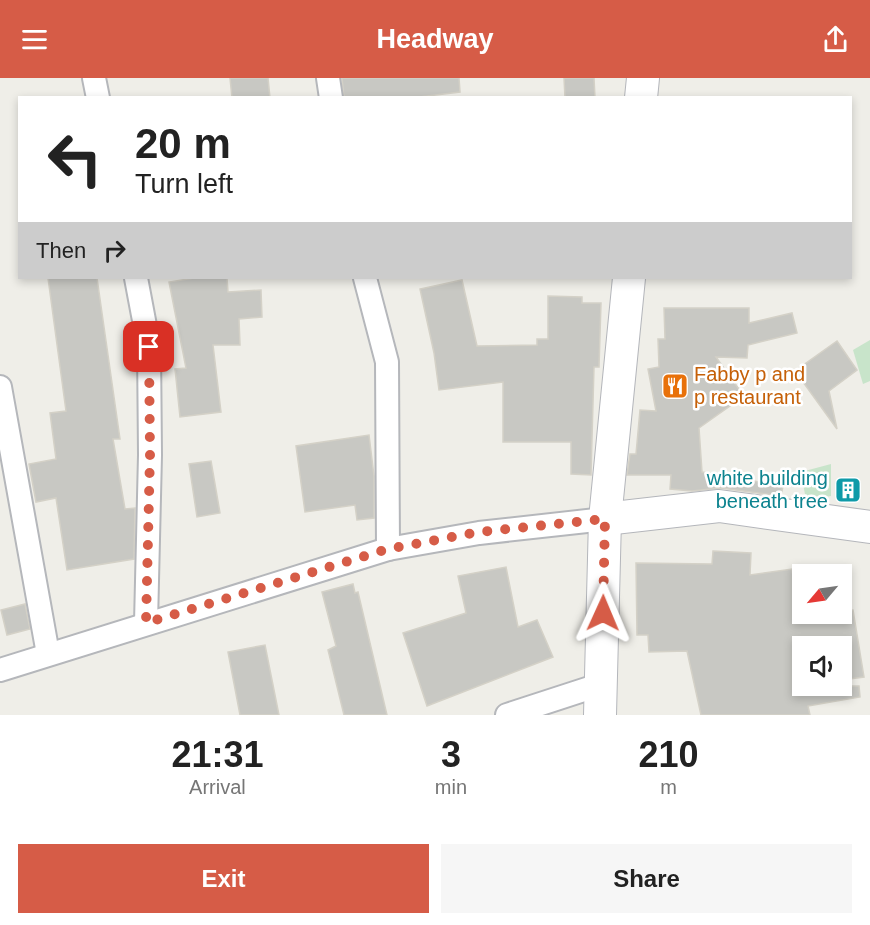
<!DOCTYPE html>
<style>
body{margin:0;font-family:Arial,sans-serif;background:#f6f6f6;color:#222;height:100vh;display:flex;flex-direction:column;font-size:22px;white-space:nowrap}
*{box-sizing:border-box;margin:0}
p{font-size:20px;color:#767676}
.icon{flex:none;width:33px;height:33px;fill:none;stroke:currentColor;stroke-width:2;stroke-linecap:round;stroke-linejoin:round}
.map{position:relative;height:637px;overflow:hidden}
.details{display:flex;flex-direction:column;background:#fff;flex:1}
.details>*{flex:none}
.top-card{position:absolute;left:18px;top:18px;width:834px;height:183px;border-radius:0px;box-shadow:0 3px 9px #0003;background:#fff;color:#222;overflow:hidden}
.needle{width:39px;rotate:241deg}
.fabs{position:absolute;left:792px;top:486px;display:grid;gap:12px}
.fabs a{display:grid;place-items:center;width:60px;height:60px;border-radius:0px;background:#fff;box-shadow:0 3px 9px #0003;font-size:30px}
.pin{position:absolute;display:grid;place-items:center;width:51px;height:51px;color:#fff;margin:-26px;border-radius:12px;box-shadow:0 3px 9px #0006}
.me{position:absolute;width:66px;margin:-33px;rotate:1deg;stroke-linejoin:round;filter:drop-shadow(0 0 4px #0008)}
.turn{display:flex;align-items:center;gap:21px;height:126px;padding:0 18px;font-size:27px}
.turn .icon{width:78px;height:78px;stroke-width:2.5}
.turn b{display:block;font-size:42px;line-height:51px}
.then{display:flex;align-items:center;height:57px;padding:0 18px;background:#0003;gap:12px;font-size:22px}
.eta{display:flex;justify-content:space-evenly;align-items:center;height:102px;text-align:center}
.eta b{font-size:36px;font-weight:700;line-height:42px}
.cta{display:flex;gap:12px;margin-top:auto;padding:12px 18px}
.cta a{flex:1;height:69px;border-radius:0px;background:#d65c47;color:#fff;font-size:24px;font-weight:700;line-height:69px;text-align:center}
.cta a+a{background:#f6f6f6;color:#222}
header{display:flex;justify-content:space-between;align-items:center;height:78px;padding:0 18px;background:#d65c47;color:#fff;font-size:27px;font-weight:700}
.map>svg:first-child{display:block}
.green{fill:#c8e4ca}
.building{fill:#c8c8c3;stroke:#d4d1c7;stroke-width:1.5}
.lines{fill:none;stroke-linecap:round;stroke-linejoin:round}
.street-casing{stroke:#b5b7bb;stroke-width:26}
.secondary-casing{stroke:#b4b6bb;stroke-width:34}
.street{stroke:#fff;stroke-width:22}
.secondary{stroke:#fff;stroke-width:32}
.route{stroke:#d65c47;stroke-width:10;stroke-dasharray:0 18}
.labels{text-anchor:middle;stroke-width:5;stroke-linejoin:round;paint-order:stroke}
.food-label{font-size:20px;fill:#c56008;stroke:#fff;text-anchor:start}
.culture-label{font-size:20px;fill:#0d838f;stroke:#fff;text-anchor:end}
</style>
<header><svg class="icon" aria-label="menu" viewBox="0 0 24 24"><path d="M4 6h16M4 12h16M4 18h16"/></svg>Headway<svg class="icon" aria-label="share" viewBox="0 0 24 24"><path d="M12 15V3M7 8l5-5 5 5M5 13v7h14v-7"/></svg></header>
<div class="map">
<svg width="870" height="637" viewBox="0 0 870 637">
<rect width="100%" height="100%" fill="#efeee8"/>
<!-- green -->
<g class="green">
<path d="M870 262V303L863 306 853 272Z"/>
<path d="M831 386V418L806 422 801 394Z"/>
</g>
<!-- building -->
<g class="building">
<path d="M230 0H268L270 20H232Z"/>
<path d="M342 0H459L460 14 411 20H344Z"/>
<path d="M564 0H594L595 20H565Z"/>
<path d="M48 200H97L120 361H113L125 431 135 430 134 481 67 492 56 420 36 424 29 386 56 381 50 335 66 333Z"/>
<path d="M194 200H227L228 214 261 212 262 239 239 241 240 267H213L221 334 180 339 175 291 186 290 169 204Z"/>
<path d="M462 202 477 268 537 267V261H548V218L582 219V225H601L599 289H594L591 397 571 396V364H503V304L439 312 434 275 420 211Z"/>
<path d="M664 230H749V245L792 235 797 255 748 267 747 280 716 279 744 318 699 350 702 394 783 408 781 418 721 410 692 413 670 411 671 397H627L630 376H636L640 332 656 333 648 291 659 289 658 261H665Z"/>
<path d="M837 263 857 292 829 313 837 351 795 293Z"/>
<path d="M369 357 374 398V440L357 442 355 427 305 434 296 368Z"/>
<path d="M211 383 220 435 197 439 189 386Z"/>
<path d="M713 473 751 475 750 497 792 491 793 498H795V518H802V536H842V533L853 532 864 599 842 602V568H802V608H859L860 619 808 628 810 637H701L687 573 649 574 648 557H637L636 485 712 486Z"/>
<path d="M506 489 518 549 537 542 553 579 427 628 403 555 466 535 458 498Z"/>
<path d="M353 506 355 515 358 514 387 637H344L328 572 336 568 322 514Z"/>
<path d="M25 526 30 551 7 557 1 532Z"/>
<path d="M265 567 279 637H240L228 574Z"/>
</g>
<g class="lines">
<defs>
<g id="street">
<path d="M94 0 98 20"/>
<path d="M328 0 331 20"/>
<path d="M136 200 149 269 150 377 146 545"/>
<path d="M365 200 387 284 388 471"/>
<path d="M0 309 48 576"/>
<path d="M0 592 388 471 479 455 605 441"/>
<path d="M507 637 602 606"/>
</g>
<g id="secondary">
<path d="M641 20 643 0"/>
<path d="M605 441 719 428 870 449"/>
<path d="M600 637 605 441 629 200"/>
</g>
</defs>
<!-- street casing -->
<use href="#street" class="street-casing"/>
<!-- secondary casing -->
<use href="#secondary" class="secondary-casing"/>
<!-- street -->
<use href="#street" class="street"/>
<!-- secondary -->
<use href="#secondary" class="secondary"/>
</g>
<g class="lines">
<!-- route -->
<path class="route" d="M149 269 150 377 146 545 388 471 479 454 605 441 603 535"/>
</g>
<!-- icons -->
<defs>
<symbol id="restaurant-square" viewBox="-11 -11 22 22"><rect x="-9" y="-9" width="18" height="18" rx="4" fill="#e8710a" stroke="#fff"/><path d="M-5-6h1v4h1v-4h1v4h1v-4h1v5L-1.5 .5V6h-2V.5L-5-1ZM5-6V6H3V1.5H1.5Q1.5-4 5-6Z" fill="#fff"/></symbol>
<symbol id="building-square" viewBox="-11 -11 22 22"><rect x="-9" y="-9" width="18" height="18" rx="4" fill="#0f9aa8" stroke="#fff"/><path d="M-4-6H4V6H1V3H-1V6H-4ZM-2.5-4.3h1.7v1.8h-1.7ZM.8-4.3h1.7v1.8H.8ZM-2.5-1h1.7V.8h-1.7ZM.8-1h1.7V.8H.8Z" fill="#fff"/></symbol>
</defs>
<g fill-rule="evenodd">
<use href="#restaurant-square" x="660" y="293" width="30" height="30"/>
<use href="#building-square" x="833" y="397" width="30" height="30"/>
</g>
<g class="labels">
<!-- food labels -->
<g class="food-label">
<text x="694" y="303">Fabby p and<tspan x="694" dy="23">p restaurant</tspan></text>
</g>
<!-- culture labels -->
<g class="culture-label">
<text x="828" y="407">white building<tspan x="828" dy="23">beneath tree</tspan></text>
</g>
</g>
</svg>
<div class="fabs">
<a><svg class="needle" viewBox="-14 -14 28 28"><path d="M0-13l5 13h-10z" fill="#e53935"/><path d="M0 13l5-13h-10z" fill="#767676"/></svg></a>
<a><svg class="icon" aria-label="sound" viewBox="0 0 24 24"><path d="M4 9h4l5-4v14l-5-4H4zM17 9q2 3 0 6"/></svg></a>
</div>
<div class="pin" style="left:149px;top:269px;background:#d93025"><svg class="icon" aria-label="arrive" viewBox="0 0 24 24"><path d="M6 21V4h12l-3 4 3 4H6"/></svg></div>
<svg class="me" style="left:603px;top:535px" viewBox="-20 -20 40 40"><path d="M0-17L14 15 0 8-14 15z" fill="#d65c47" stroke="#fff" stroke-width="4"/></svg>
<div class="top-card">
<div class="turn"><svg class="icon" aria-label="left" viewBox="0 0 24 24"><path d="M17 20v-9H6M10 6l-5 5 5 5"/></svg><div><b>20 m</b>Turn left</div></div>
<div class="then">Then<svg class="icon" aria-label="right" viewBox="0 0 24 24"><path d="M7 20v-9h11M14 6l5 5-5 5"/></svg></div>
</div>
</div>
<section class="details">
<div class="eta">
<div><b>21:31</b><p>Arrival</p></div>
<div><b>3</b><p>min</p></div>
<div><b>210</b><p>m</p></div>
</div>
<div class="cta"><a>Exit</a><a>Share</a></div>
</section>
